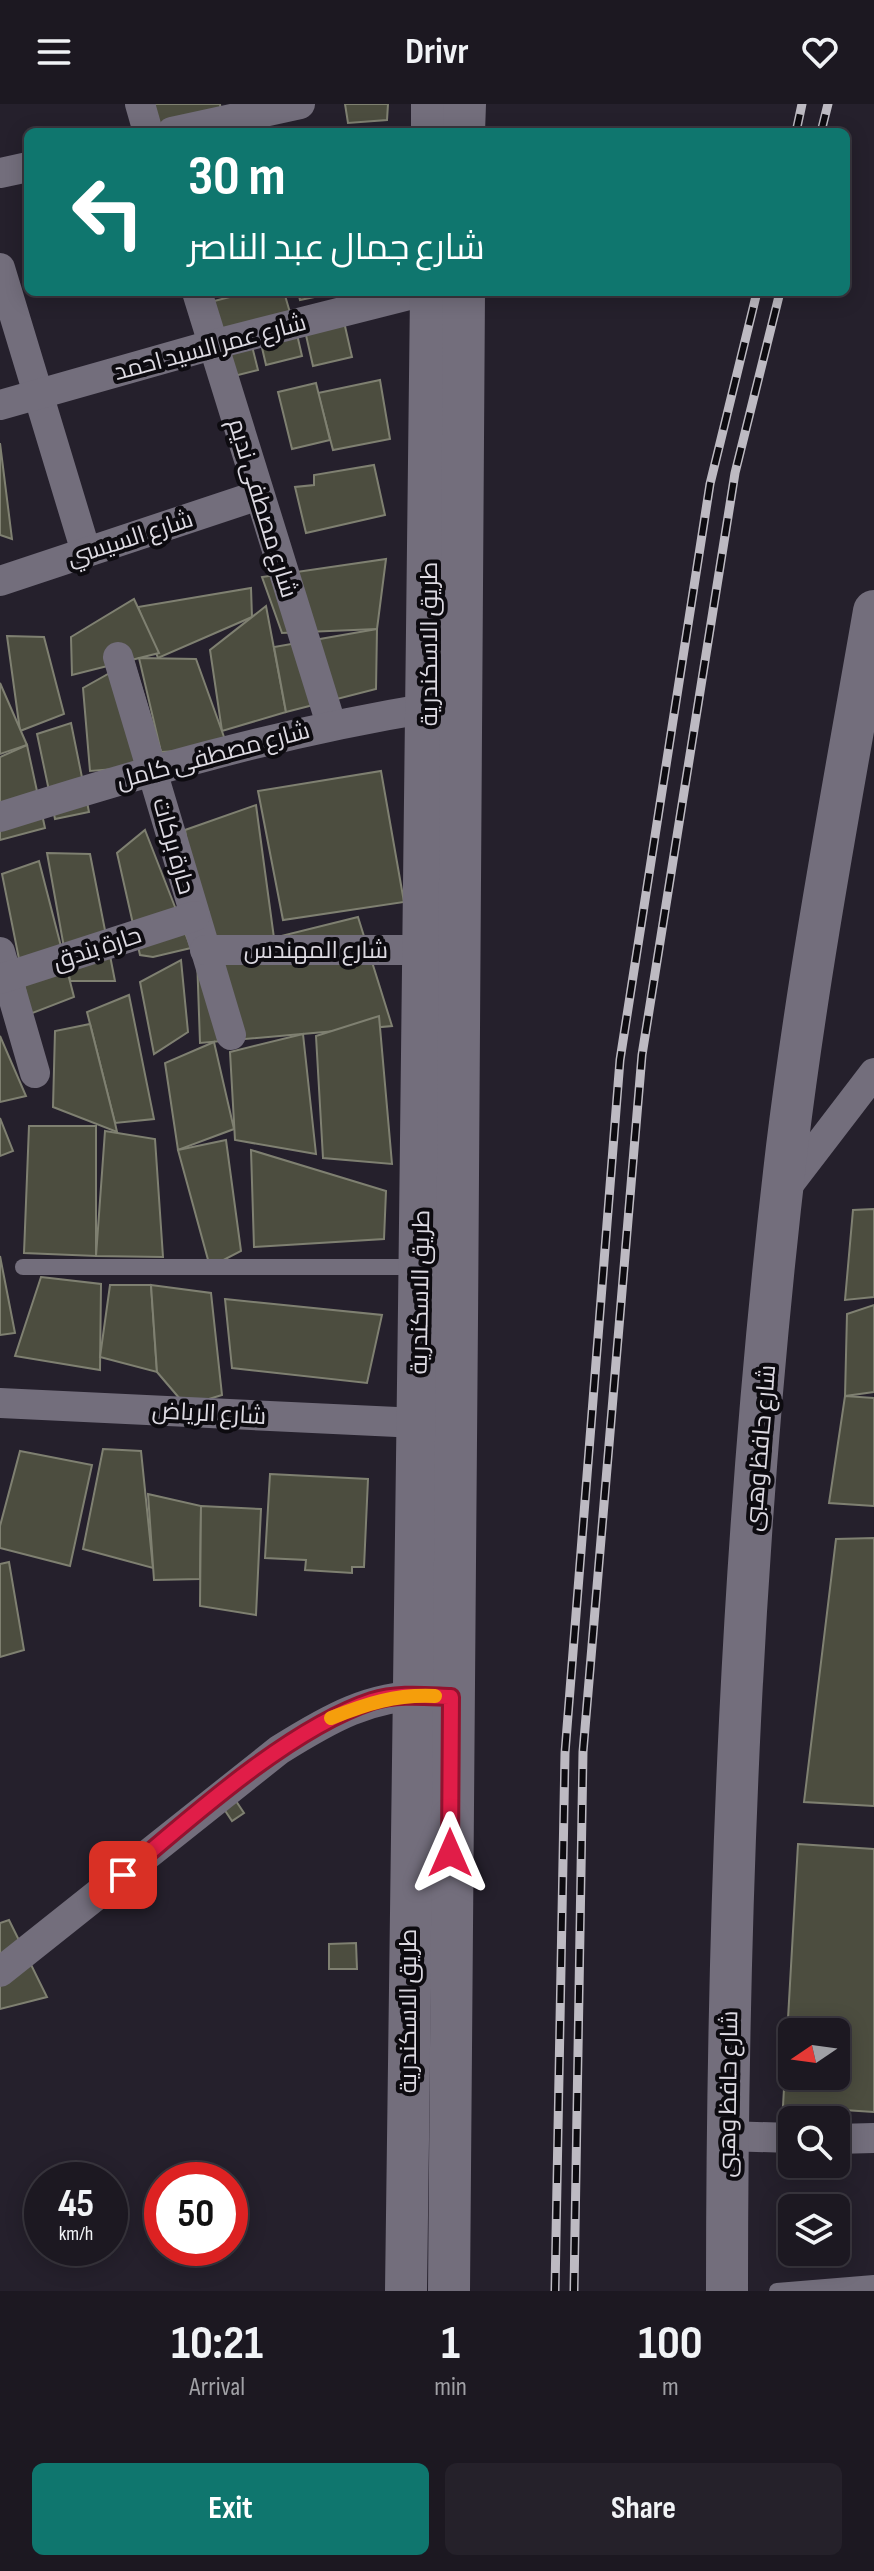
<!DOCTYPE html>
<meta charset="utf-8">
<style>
body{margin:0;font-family:"Sofia Sans Condensed",Cairo,sans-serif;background:#25212a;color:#f1f3f6;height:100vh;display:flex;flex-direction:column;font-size:30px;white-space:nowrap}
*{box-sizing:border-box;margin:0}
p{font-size:26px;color:#a0a0a5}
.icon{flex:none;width:44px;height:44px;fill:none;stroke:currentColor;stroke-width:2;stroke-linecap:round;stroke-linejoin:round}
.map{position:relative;height:2187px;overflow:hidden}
.details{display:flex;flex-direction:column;background:#1c1821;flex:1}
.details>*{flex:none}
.hud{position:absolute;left:24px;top:24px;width:826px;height:168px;border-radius:12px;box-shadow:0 4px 20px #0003,0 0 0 2px #3a373f;background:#0f766e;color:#fff;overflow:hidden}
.needle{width:52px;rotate:257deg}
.fabs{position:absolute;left:778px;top:1914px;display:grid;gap:16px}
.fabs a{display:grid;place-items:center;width:72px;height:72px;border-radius:12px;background:#1c1821;box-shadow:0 4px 20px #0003,0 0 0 2px #3a373f;font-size:40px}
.speed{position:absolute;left:24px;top:2058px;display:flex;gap:16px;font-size:40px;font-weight:700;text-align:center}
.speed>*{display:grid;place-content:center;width:104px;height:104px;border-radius:50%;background:#1c1821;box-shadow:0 4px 20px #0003,0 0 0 2px #3a373f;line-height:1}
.speed small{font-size:20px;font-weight:400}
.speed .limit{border:12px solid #d22;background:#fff;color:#111}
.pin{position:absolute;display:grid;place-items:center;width:68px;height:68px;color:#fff;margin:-34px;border-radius:16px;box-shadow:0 4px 12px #0006}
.me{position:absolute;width:88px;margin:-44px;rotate:0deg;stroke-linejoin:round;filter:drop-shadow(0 0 6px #0008)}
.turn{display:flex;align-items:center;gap:28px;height:168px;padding:0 32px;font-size:36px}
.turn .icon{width:104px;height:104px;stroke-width:2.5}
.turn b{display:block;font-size:56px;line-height:68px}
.eta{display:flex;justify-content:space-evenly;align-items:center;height:136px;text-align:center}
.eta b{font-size:48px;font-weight:700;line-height:56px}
.cta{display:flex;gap:16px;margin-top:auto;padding:16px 32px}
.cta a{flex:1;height:92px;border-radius:12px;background:#0f766e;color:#fff;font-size:32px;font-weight:700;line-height:92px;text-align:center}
.cta a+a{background:#25212a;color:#f1f3f6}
header{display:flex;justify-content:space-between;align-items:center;height:104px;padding:0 32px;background:#1c1821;font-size:36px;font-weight:700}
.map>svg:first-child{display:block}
.building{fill:#4c4d3f;stroke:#7f8071;stroke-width:2;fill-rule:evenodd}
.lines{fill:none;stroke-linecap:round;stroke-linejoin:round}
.lane{stroke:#736e7c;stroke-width:16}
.street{stroke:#736e7c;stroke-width:30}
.secondary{stroke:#736e7c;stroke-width:42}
.rail-casing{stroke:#bdbac2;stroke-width:9}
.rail{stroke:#0d0b10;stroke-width:6;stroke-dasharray:18;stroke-linecap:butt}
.route-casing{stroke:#92132f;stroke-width:20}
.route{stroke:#e11d48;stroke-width:14}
.slow{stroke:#f59e0b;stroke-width:14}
.labels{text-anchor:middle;stroke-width:8;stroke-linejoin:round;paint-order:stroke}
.street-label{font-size:24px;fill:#dddae2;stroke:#0d0b10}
</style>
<header><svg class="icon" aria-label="menu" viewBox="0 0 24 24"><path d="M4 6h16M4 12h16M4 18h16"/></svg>Drivr<svg class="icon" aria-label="heart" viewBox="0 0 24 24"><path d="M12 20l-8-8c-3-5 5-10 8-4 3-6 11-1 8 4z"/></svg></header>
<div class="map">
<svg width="874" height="2187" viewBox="0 0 874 2187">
<rect width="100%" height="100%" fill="#25202c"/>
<!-- building -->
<g class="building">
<path d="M147 0H220L222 16 157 22Z"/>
<path d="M345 0H388L387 16 348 19Z"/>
<path d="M249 188H284L291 212 200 236 191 203Z"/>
<path d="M298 188H338L300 196Z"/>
<path d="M342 209 352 253 313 262 303 218Z"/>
<path d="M296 226 302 252 266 261 260 235Z"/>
<path d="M251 238 258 266 222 275 215 247Z"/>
<path d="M380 276 390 335 333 346 318 289Z"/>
<path d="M316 279 330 336 292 345 278 288Z"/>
<path d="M0 339 12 435 0 431Z"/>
<path d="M374 361 385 411 306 429 295 383 314 381V371Z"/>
<path d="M386 455 377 525 282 529 262 473Z"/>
<path d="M251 484 252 513 158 554 138 503Z"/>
<path d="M134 495 159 549 72 571 71 533Z"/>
<path d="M266 502 286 608 222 627 210 546Z"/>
<path d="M377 525 376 585 286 608 274 543Z"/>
<path d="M7 532 44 533 64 610 20 627Z"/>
<path d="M139 554 196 555 228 644 161 648Z"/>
<path d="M133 556 165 661 90 667 83 584Z"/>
<path d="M0 579 27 641 0 650Z"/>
<path d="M71 619 89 708 55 715 37 630Z"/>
<path d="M27 641 45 724 0 736V653Z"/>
<path d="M381 667 404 798 283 816 258 687Z"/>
<path d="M256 701 274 834 201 833 185 726Z"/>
<path d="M145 726 191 844 153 853 140 851 117 749Z"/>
<path d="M47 749 90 750 115 877H70Z"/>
<path d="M39 757 74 893 30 910 2 770Z"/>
<path d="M358 813 392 922 200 939 197 853Z"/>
<path d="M181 856 188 928 154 950 140 878Z"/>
<path d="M129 891 154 1015 115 1019 87 908Z"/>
<path d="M379 912 392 1060 323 1054 316 932Z"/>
<path d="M90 920 115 1019 117 1028 53 1003 55 927Z"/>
<path d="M303 930 316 1050 235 1036 230 948Z"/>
<path d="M0 932 26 992 0 998Z"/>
<path d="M214 938 234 1025 178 1046 165 959Z"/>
<path d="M0 1014 13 1047 0 1052Z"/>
<path d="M29 1022H96V1152L24 1149Z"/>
<path d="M105 1027 155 1035 163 1153 96 1152Z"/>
<path d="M226 1036 241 1147 210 1163 178 1046Z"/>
<path d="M251 1046 386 1087 384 1135 254 1143Z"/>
<path d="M874 1105V1193L845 1196 853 1106Z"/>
<path d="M0 1152 15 1229 0 1231Z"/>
<path d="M41 1173 101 1180 100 1266 15 1252Z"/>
<path d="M110 1181H151L157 1268 100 1253Z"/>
<path d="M151 1181 211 1189 222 1291 186 1302 157 1268Z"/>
<path d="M225 1195 382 1211 367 1279 232 1264Z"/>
<path d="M874 1201V1288L845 1292 847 1210Z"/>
<path d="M845 1292 874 1294V1402L829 1399Z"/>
<path d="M103 1345 141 1347 153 1464 83 1445Z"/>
<path d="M20 1347 92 1361 70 1462 0 1444V1422Z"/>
<path d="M270 1370 368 1375 364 1463H352V1469L305 1466 306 1456 265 1454Z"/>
<path d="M148 1390 201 1402 200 1475 154 1476Z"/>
<path d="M201 1402 261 1405 256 1511 200 1502Z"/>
<path d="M874 1434V1702L804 1698 836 1435Z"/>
<path d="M9 1458 24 1546 0 1553V1460Z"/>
<path d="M236 1697 244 1709 232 1717 224 1705Z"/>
<path d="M798 1740 874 1745V2008L783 2002ZM792 1928H836V1972H792Z"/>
<path d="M9 1816 47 1893 0 1905V1819Z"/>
<path d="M356 1839 357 1865H329V1840Z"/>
</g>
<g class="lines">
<!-- lane -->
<g class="lane">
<path d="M23 1163H419"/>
<path d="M777 2187 874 2179"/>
</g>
<!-- street -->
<g class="street">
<path d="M140 0 148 28"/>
<path d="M172 28 300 0"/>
<path d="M0 69 28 63"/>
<path d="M0 164 86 448"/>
<path d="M197 188 331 620"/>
<path d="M0 301 212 241 421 188"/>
<path d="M0 477 259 391"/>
<path d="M118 553 231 931"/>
<path d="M0 713C142 668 282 628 429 604"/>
<path d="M205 846H426"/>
<path d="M0 848 35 969"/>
<path d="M0 875 195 812"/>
<path d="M783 1088 874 969"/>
<path d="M0 1299 418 1319"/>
<path d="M0 1868 279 1646C327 1616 372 1589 431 1592"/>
<path d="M727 2032 792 2034"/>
<path d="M836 2035 874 2034"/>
</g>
<!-- secondary -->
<g class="secondary">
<path d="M432 0V28"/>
<path d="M464 28 465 0"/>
<path d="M406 2187C411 1521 428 854 431 188"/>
<path d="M449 2187C451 1521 464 854 464 188"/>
<path d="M727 2187C727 1805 742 1423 787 1043 809 864 843 685 874 507"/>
</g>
<defs>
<g id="rail">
<path d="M796 28 802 0"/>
<path d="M821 28 828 0"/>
<path d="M555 2187 565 1649 620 956 710 380 757 188"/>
<path d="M574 2187 583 1648 642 951 735 369 780 188"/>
</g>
</defs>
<!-- rail casing -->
<use href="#rail" class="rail-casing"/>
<!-- rail -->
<use href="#rail" class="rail"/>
</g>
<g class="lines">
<defs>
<path id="route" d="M123 1771C190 1714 290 1624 372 1597 397 1589 425 1592 451 1593L450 1749"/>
</defs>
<!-- route casing -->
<use href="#route" class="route-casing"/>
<!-- route -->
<use href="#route" class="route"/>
<!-- slow -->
<path class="slow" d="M331 1614C366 1600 396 1590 435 1592"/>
</g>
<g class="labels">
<!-- street labels -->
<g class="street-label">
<text transform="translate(210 243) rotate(-15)" y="8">شارع عمر السيد احمد</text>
<text transform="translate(263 404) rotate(73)" y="8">شارع مصطفى نديم</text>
<text transform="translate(130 434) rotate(-18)" y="8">شارع السيسي</text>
<text transform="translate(429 540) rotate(-90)" y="8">طريق الاسكندرية</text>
<text transform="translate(213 651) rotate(-15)" y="8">شارع مصطفى كامل</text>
<text transform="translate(174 742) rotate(74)" y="8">حارة بركات</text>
<text transform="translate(97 844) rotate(-18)" y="8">حارة بندق</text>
<text x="316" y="854">شارع المهندس</text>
<text transform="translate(420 1188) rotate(-89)" y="8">طريق الاسكندرية</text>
<text transform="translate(209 1309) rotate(3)" y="8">شارع الرياض</text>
<text transform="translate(760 1344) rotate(-85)" y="8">شارع حافظ وهبى</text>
<text transform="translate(408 1907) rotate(-90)" y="8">طريق الاسكندرية</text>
<text transform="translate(728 1990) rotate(-89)" y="8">شارع حافظ وهبى</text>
</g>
</g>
</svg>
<div class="fabs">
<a><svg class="needle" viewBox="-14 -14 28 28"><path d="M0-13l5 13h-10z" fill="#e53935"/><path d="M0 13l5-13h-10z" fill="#a0a0a5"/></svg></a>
<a><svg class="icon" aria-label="search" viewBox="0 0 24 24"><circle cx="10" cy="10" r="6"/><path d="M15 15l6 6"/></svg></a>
<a><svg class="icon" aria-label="layers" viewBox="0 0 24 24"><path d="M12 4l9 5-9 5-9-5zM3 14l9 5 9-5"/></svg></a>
</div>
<div class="speed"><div>45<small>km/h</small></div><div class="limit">50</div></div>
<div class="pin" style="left:123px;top:1771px;background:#d93025"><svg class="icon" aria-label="arrive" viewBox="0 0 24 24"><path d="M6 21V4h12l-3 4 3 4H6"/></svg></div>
<svg class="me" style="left:450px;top:1749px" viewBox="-20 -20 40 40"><path d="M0-17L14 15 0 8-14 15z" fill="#e11d48" stroke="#fff" stroke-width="4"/></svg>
<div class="hud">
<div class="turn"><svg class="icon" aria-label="left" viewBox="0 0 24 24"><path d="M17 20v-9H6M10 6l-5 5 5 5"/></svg><div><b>30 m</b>شارع جمال عبد الناصر</div></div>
</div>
</div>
<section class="details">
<div class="eta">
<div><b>10:21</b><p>Arrival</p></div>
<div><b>1</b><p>min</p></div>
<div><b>100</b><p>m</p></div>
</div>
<div class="cta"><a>Exit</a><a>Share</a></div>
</section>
